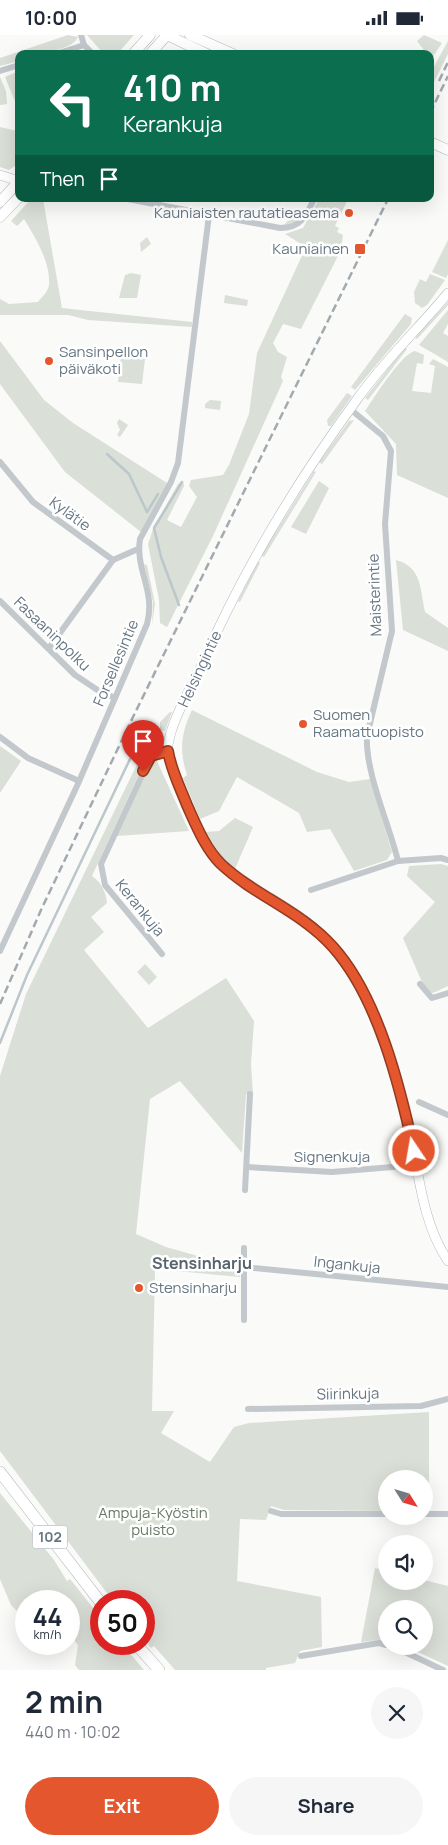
<!DOCTYPE html>
<meta charset="utf-8">
<style>
body{margin:0;font-family:Manrope,sans-serif;background:#f6f6f7;color:#1f2937;height:100vh;display:flex;flex-direction:column;font-size:19px;white-space:nowrap}
*{box-sizing:border-box;margin:0}
p{font-size:16px;color:#747a83}
.icon{flex:none;width:28px;height:28px;fill:none;stroke:currentColor;stroke-width:2;stroke-linecap:round;stroke-linejoin:round}
.map{position:relative;height:1635px;overflow:hidden}
.side{display:flex;flex-direction:column;background:#fff;flex:1}
.side>*{flex:none}
.guide{position:absolute;left:15px;top:15px;width:419px;height:152px;border-radius:10px;box-shadow:0 5px 20px #0002;background:#0b6e4f;color:#fff;overflow:hidden}
.needle{width:32px;rotate:127deg}
.controls{position:absolute;left:378px;top:1435px;display:grid;gap:10px}
.controls a{display:grid;place-items:center;width:55px;height:55px;border-radius:50%;background:#fff;box-shadow:0 5px 20px #0002;font-size:25px}
.speed{position:absolute;left:15px;top:1555px;display:flex;gap:10px;font-size:25px;font-weight:700;text-align:center}
.speed>*{display:grid;place-content:center;width:65px;height:65px;border-radius:50%;background:#fff;box-shadow:0 5px 20px #0002;line-height:1}
.speed small{font-size:12px;font-weight:400}
.speed .limit{border:8px solid #d22;background:#fff;color:#111}
.pin{position:absolute;display:grid;place-items:center;width:42px;height:42px;color:#fff;margin:-51px -21px;border-radius:50% 50% 50% 0;rotate:-45deg;box-shadow:0 0 5px #0007}
.pin .icon{rotate:45deg}
.me{position:absolute;width:55px;margin:-28px;rotate:348deg;stroke-linejoin:round;filter:drop-shadow(0 0 4px #0008)}
.turn{display:flex;align-items:center;gap:18px;height:105px;padding:0 25px;font-size:22px}
.turn .icon{width:65px;height:65px;stroke-width:2.5}
.turn b{display:block;font-size:35px;line-height:42px}
.then{display:flex;align-items:center;height:48px;padding:0 25px;background:#0003;gap:10px;font-size:19px}
.round{display:grid;place-items:center;flex:none;width:52px;height:52px;border-radius:26px;background:#f6f6f7}
.headline{display:flex;align-items:center;justify-content:space-between;height:85px;padding:0 25px}
h1{font-size:30px;font-weight:700;line-height:38px}
.cta{display:flex;gap:10px;margin-top:auto;padding:10px 25px}
.cta a{flex:1;height:58px;border-radius:30px;background:#e4572e;color:#fff;font-size:20px;font-weight:700;line-height:58px;text-align:center}
.cta a+a{background:#f6f6f7;color:#1f2937}
.status{display:flex;justify-content:space-between;align-items:center;height:35px;padding:0 25px;background:#fff;direction:ltr}
.status svg{height:14px;fill:currentColor}
.map>svg:first-child{display:block}
.green{fill:#dadfd7}
.lines{fill:none;stroke-linecap:round;stroke-linejoin:round}
.stream{stroke:#bbc7cb;stroke-width:2.5}
.secondary-casing{stroke:#b3babf;stroke-width:10}
.primary-casing{stroke:#b5babe;stroke-width:11}
.trunk-casing{stroke:#b4b9bd;stroke-width:12}
.minor{stroke:#c3c8cc;stroke-width:6}
.secondary{stroke:#fff;stroke-width:9}
.primary{stroke:#fff;stroke-width:10}
.trunk{stroke:#fff;stroke-width:11}
.rail{stroke:#a2aab0;stroke-width:2.5;stroke-dasharray:8 4;stroke-linecap:butt}
.route-casing{stroke:#94391e;stroke-width:12}
.route{stroke:#e4572e;stroke-width:9}
.poi-dot{fill:#e4572e;stroke:#fff;stroke-width:2}
.labels{text-anchor:middle;stroke-width:5;stroke-linejoin:round;paint-order:stroke}
.shield{fill:#fff;stroke:#939fa8;stroke-width:1}
.shield-label{font-size:14px;font-weight:bold;fill:#657683}
.poi-label{font-size:15px;fill:#657683;stroke:#fff;text-anchor:start}
.street-label{font-size:15px;fill:#657683;stroke:#fff}
.park-label{font-size:15px;fill:#687a64;stroke:#fff}
.neighbourhood-label{font-size:16px;font-weight:bold;fill:#57646e;stroke:#fff}
</style>
<div class="status"><b>10:00</b><svg viewBox="0 0 49 12"><path d="M0 12V9h3v3zM5 12V6h3v6zM10 12V3h3v9zM15 12V0h3v12zM26 1h20v11H26zM47 4h2v5h-2z"/></svg></div>
<div class="map">
<svg width="448" height="1635" viewBox="0 0 448 1635">
<rect width="100%" height="100%" fill="#fafaf8"/>
<!-- green -->
<g class="green">
<path d="M68 0 78 2C71 17 33 19 19 19V26L0 31V23Z"/>
<path d="M87 0H134L117 19H104Z"/>
<path d="M424 0 442 8 430 26V19H427L417 6Z"/>
<path d="M448 6V19L430 55V39Z"/>
<path d="M19 36V76L5 42Z"/>
<path d="M0 42 6 56 7 69 0 70Z"/>
<path d="M0 92 17 96 19 94V128L9 135 0 132Z"/>
<path d="M31 164H43L62 273 192 287V292L88 285 68 280H0V264L9 269 38 267C42 262 48 257 49 250 51 228 35 202 24 184L17 191 11 186Z"/>
<path d="M319 164H348L335 191 339 193 337 197 343 200 341 215 301 294 283 289 273 308 278 317 287 322 281 342 283 346 213 501 167 592 160 588 159 565 148 509 153 494 178 449 183 446 184 451 167 485 181 492 197 462 189 451 191 445 223 440 229 430 249 379 257 318 306 212 285 199 303 193Z"/>
<path d="M299 174 303 176 297 186 284 190Z"/>
<path d="M147 202 151 209 141 217 140 208Z"/>
<path d="M448 205V239L446 243 432 237Z"/>
<path d="M131 238 141 240 137 263H119L125 240Z"/>
<path d="M430 239 445 245 427 270 422 273 415 268 414 257 420 244 426 247Z"/>
<path d="M225 260 248 265 247 271 224 268Z"/>
<path d="M448 267V270L417 304 415 302Z"/>
<path d="M448 275V289L443 298 448 301V327L419 310Z"/>
<path d="M405 279 412 283 411 289 355 355 351 352Z"/>
<path d="M0 306 44 365 73 388 167 448 141 497 65 437 0 349Z"/>
<path d="M405 312 407 314 368 365 365 363Z"/>
<path d="M122 313 146 316 142 349 118 347Z"/>
<path d="M415 316 424 320 423 329 417 328 412 356 431 358 435 331 429 329 433 324 448 332V463L397 440 396 409 365 376C374 363 401 319 415 316Z"/>
<path d="M347 358 352 361 331 391H328L327 385Z"/>
<path d="M210 365 221 366 220 375 205 373V369Z"/>
<path d="M119 384 128 390 120 402 117 400 120 395 117 388Z"/>
<path d="M354 385 322 429 319 427 349 386Z"/>
<path d="M314 436 316 437 264 522 261 520Z"/>
<path d="M319 446 329 453 306 499 291 492Z"/>
<path d="M396 525C422 532 420 554 425 577L448 593V616L403 595Z"/>
<path d="M258 526 260 528 240 567 238 566Z"/>
<path d="M144 529 147 530 155 569 152 590 153 567Z"/>
<path d="M192 675 317 737 349 747 370 744 392 817 387 825 354 836 330 794 307 797 299 778 237 742 219 776 200 784 183 743 187 740C179 716 181 698 192 675Z"/>
<path d="M170 677H172L165 696 160 695V687Z"/>
<path d="M0 711 21 726 0 758Z"/>
<path d="M140 723 146 724 92 841C101 847 106 857 107 868L91 882 104 897 84 915 148 993 226 943 254 986 251 1029 253 1059H246L242 1118 180 1046 150 1064 136 1199 166 1212 240 1233V1242L155 1234 152 1376H174L161 1398 210 1427 234 1392 249 1388 429 1377V1476H424V1444H386V1476L284 1475 271 1471 266 1485 240 1484 237 1546 321 1562 322 1612 300 1616 295 1628 266 1633V1635H175L154 1611 151 1613 144 1604V1566H113L0 1416V1041L26 959Z"/>
<path d="M156 724 189 796 116 801 152 725Z"/>
<path d="M235 783 253 792 235 834 219 818 205 797 219 796Z"/>
<path d="M441 829 448 831V951L433 958 425 954 403 903 435 867 407 841 409 831Z"/>
<path d="M145 929 157 942 149 950 137 937Z"/>
<path d="M0 1458 54 1525 67 1546 70 1544 101 1583V1609H122L144 1635H79L75 1630 78 1610 69 1598V1566H26V1585L11 1570 0 1544Z"/>
<path d="M375 1533 386 1536V1546L424 1545 448 1551V1631L405 1611H424V1574H386V1604L361 1607Z"/>
</g>
<g class="lines">
<!-- stream -->
<g class="stream">
<path d="M107 419 129 439 147 477"/>
<path d="M147 477 158 459"/>
<path d="M179 570 161 522 154 493 182 447"/>
<path d="M0 1008 27 940 130 724"/>
</g>
<defs>
<g id="secondary">
<path d="M0 140 19 146"/>
<path d="M448 258C419 293 385 325 358 363 298 445 245 532 204 625 193 650 172 683 168 710 166 729 193 788 204 806 228 845 272 860 307 887 328 904 344 925 358 949 382 992 397 1041 408 1089 419 1135 421 1186 448 1226"/>
</g>
<g id="primary">
<path d="M190 0 233 19"/>
<path d="M133 19 150 0"/>
<path d="M150 19 167 0 207 19"/>
<path d="M430 107 448 115"/>
<path d="M0 167 19 146"/>
<path d="M0 182 19 162"/>
</g>
<g id="trunk">
<path d="M0 1437 101 1568"/>
<path d="M136 1609 159 1635"/>
</g>
</defs>
<!-- secondary casing -->
<use href="#secondary" class="secondary-casing"/>
<!-- primary casing -->
<use href="#primary" class="primary-casing"/>
<!-- trunk casing -->
<use href="#trunk" class="trunk-casing"/>
<!-- minor -->
<g class="minor">
<path d="M81 0 84 10"/>
<path d="M56 19 84 10 93 19"/>
<path d="M0 36 19 30"/>
<path d="M128 164 280 193C301 193 306 181 314 164"/>
<path d="M350 374 383 401 391 416 385 489 392 596 367 701C365 737 389 789 398 826L441 823 448 825"/>
<path d="M0 427 33 467 113 525 138 514"/>
<path d="M0 566 75 640 99 656 115 663"/>
<path d="M49 613 113 525"/>
<path d="M0 702 28 723 79 746"/>
<path d="M311 855 398 826"/>
<path d="M0 916 77 751 147 589C156 556 135 535 140 504L171 447 178 428 209 180"/>
<path d="M162 919 105 850 101 829 151 721 168 716"/>
<path d="M420 949 432 963 448 958"/>
<path d="M419 1067 448 1080"/>
<path d="M247 1132 332 1137 417 1130"/>
<path d="M245 1155 250 1059"/>
<path d="M244 1232 448 1252"/>
<path d="M244 1285V1213"/>
<path d="M248 1374 421 1371 448 1364"/>
<path d="M271 1476 281 1479H386"/>
<path d="M424 1479H448"/>
<path d="M392 1611 443 1635"/>
<path d="M301 1621 379 1608 386 1610"/>
</g>
<!-- secondary -->
<use href="#secondary" class="secondary"/>
<!-- primary -->
<use href="#primary" class="primary"/>
<!-- trunk -->
<use href="#trunk" class="trunk"/>
<!-- rail -->
<g class="rail">
<path d="M439 46 448 27"/>
<path d="M430 78 448 41"/>
<path d="M0 969 41 875 131 686 388 164"/>
</g>
</g>
<g class="lines">
<defs>
<path id="route" d="M143 736 151 721 168 716C171 735 180 752 187 770 196 790 205 813 221 829 255 861 301 876 333 912 378 962 400 1052 414 1116"/>
</defs>
<!-- route casing -->
<use href="#route" class="route-casing"/>
<!-- route -->
<use href="#route" class="route"/>
</g>
<!-- markers -->
<g class="poi-dot">
<circle cx="349" cy="178" r="5"/>
<rect x="354" y="208" width="12" height="12" rx="2.5"/>
<circle cx="49" cy="326" r="5"/>
<circle cx="303" cy="689" r="5"/>
<circle cx="139" cy="1253" r="5"/>
</g>
<g class="labels">
<!-- shield labels -->
<rect class="shield" x="32.5" y="1490.5" width="35" height="23" rx="4"/>
<g class="shield-label">
<text x="50" y="1507">102</text>
</g>
<!-- poi labels -->
<g class="poi-label">
<text x="339" y="183" text-anchor="end">Kauniaisten rautatieasema</text>
<text x="349" y="219" text-anchor="end">Kauniainen</text>
<text x="59" y="322">Sansinpellon<tspan x="59" dy="17">päiväkoti</tspan></text>
<text x="313" y="685">Suomen<tspan x="313" dy="17">Raamattuopisto</tspan></text>
<text x="149" y="1258">Stensinharju</text>
</g>
<!-- street labels -->
<g class="street-label">
<text transform="translate(70 479) rotate(36)" y="5">Kylätie</text>
<text transform="translate(375 560) rotate(-92)" y="5">Maisterintie</text>
<text transform="translate(52 599) rotate(44)" y="5">Fasaaninpolku</text>
<text transform="translate(116 628) rotate(-67)" y="5">Forsellesintie</text>
<text transform="translate(200 634) rotate(-65)" y="5">Helsingintie</text>
<text transform="translate(140 873) rotate(51)" y="5">Kerankuja</text>
<text x="332" y="1127">Signenkuja</text>
<text transform="translate(347 1230) rotate(6)" y="5">Ingankuja</text>
<text transform="translate(348 1359) rotate(-1)" y="5">Siirinkuja</text>
</g>
<!-- park labels -->
<g class="park-label">
<text x="153" y="1483">Ampuja-Kyöstin<tspan x="153" dy="17">puisto</tspan></text>
</g>
<!-- neighbourhood labels -->
<g class="neighbourhood-label">
<text x="202" y="1234">Stensinharju</text>
</g>
</g>
</svg>
<div class="controls">
<a><svg class="needle" viewBox="-14 -14 28 28"><path d="M0-13l5 13h-10z" fill="#e53935"/><path d="M0 13l5-13h-10z" fill="#747a83"/></svg></a>
<a><svg class="icon" aria-label="sound" viewBox="0 0 24 24"><path d="M4 9h4l5-4v14l-5-4H4zM17 9q2 3 0 6"/></svg></a>
<a><svg class="icon" aria-label="search" viewBox="0 0 24 24"><circle cx="10" cy="10" r="6"/><path d="M15 15l6 6"/></svg></a>
</div>
<div class="speed"><div>44<small>km/h</small></div><div class="limit">50</div></div>
<div class="pin" style="left:143px;top:736px;background:#d93025"><svg class="icon" aria-label="arrive" viewBox="0 0 24 24"><path d="M6 21V4h12l-3 4 3 4H6"/></svg></div>
<svg class="me" style="left:414px;top:1116px" viewBox="-20 -20 40 40"><circle r="17" fill="#e4572e" stroke="#fff" stroke-width="3"/><path d="M0-11L8 9 0 5-8 9z" fill="#fff"/></svg>
<div class="guide">
<div class="turn"><svg class="icon" aria-label="left" viewBox="0 0 24 24"><path d="M17 20v-9H6M10 6l-5 5 5 5"/></svg><div><b>410 m</b>Kerankuja</div></div>
<div class="then">Then<svg class="icon" aria-label="arrive" viewBox="0 0 24 24"><path d="M6 21V4h12l-3 4 3 4H6"/></svg></div>
</div>
</div>
<section class="side">
<div class="headline"><div><h1>2 min</h1><p>440 m · 10:02</p></div><a class="round"><svg class="icon" aria-label="close" viewBox="0 0 24 24"><path d="M6 6l12 12M18 6L6 18"/></svg></a></div>
<div class="cta"><a>Exit</a><a>Share</a></div>
</section>
